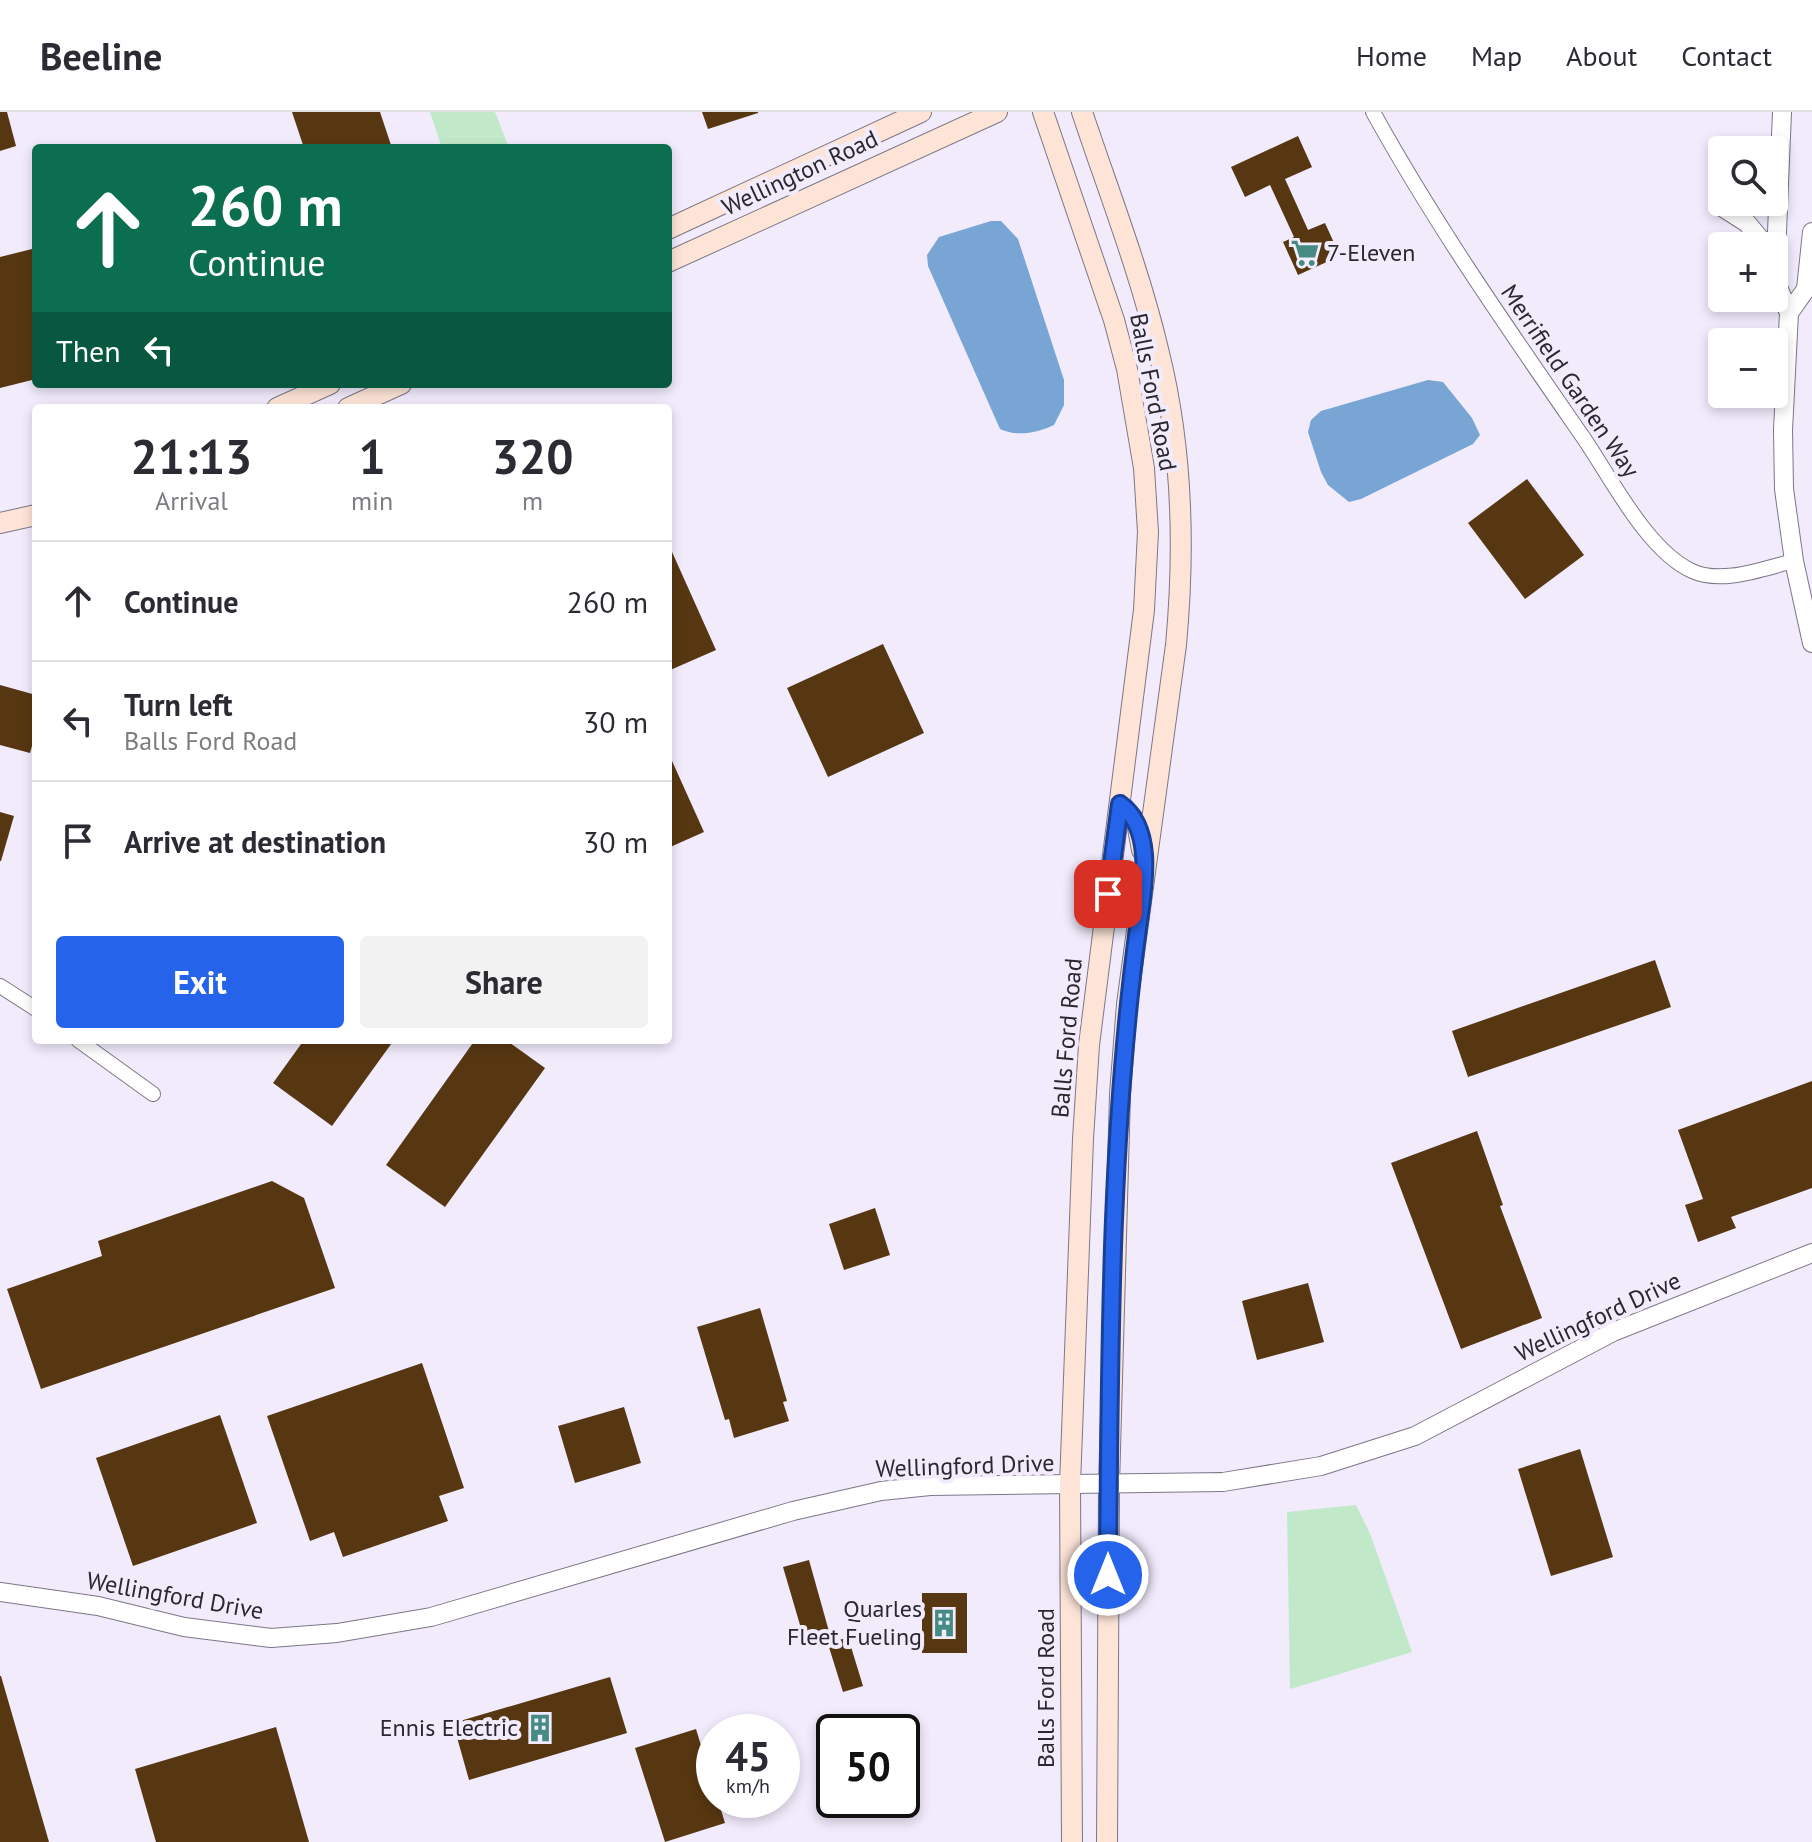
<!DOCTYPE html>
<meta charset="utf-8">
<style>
body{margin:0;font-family:"PT Sans",sans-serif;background:#f2f2f3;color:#2b2b33;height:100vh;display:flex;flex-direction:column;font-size:30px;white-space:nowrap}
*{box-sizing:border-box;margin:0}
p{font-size:26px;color:#7c7c81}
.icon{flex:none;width:44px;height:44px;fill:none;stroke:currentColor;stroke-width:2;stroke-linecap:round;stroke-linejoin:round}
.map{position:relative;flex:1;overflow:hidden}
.details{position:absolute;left:32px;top:292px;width:640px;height:640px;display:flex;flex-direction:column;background:#fff;border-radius:8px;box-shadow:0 4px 12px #0003}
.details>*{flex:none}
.banner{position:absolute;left:32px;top:32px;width:640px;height:244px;border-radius:8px;box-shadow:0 4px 12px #0003;background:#0b6e4f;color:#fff;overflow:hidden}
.controls{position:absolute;left:1708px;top:24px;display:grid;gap:16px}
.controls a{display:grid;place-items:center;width:80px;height:80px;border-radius:8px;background:#fff;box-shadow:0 4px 12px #0003;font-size:40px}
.speed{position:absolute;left:696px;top:1602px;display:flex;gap:16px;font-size:40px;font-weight:700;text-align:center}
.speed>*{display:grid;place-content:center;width:104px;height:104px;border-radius:50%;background:#fff;box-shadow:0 4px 12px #0003;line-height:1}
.speed small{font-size:20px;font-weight:400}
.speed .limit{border:4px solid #111;border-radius:12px;background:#fff;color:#111}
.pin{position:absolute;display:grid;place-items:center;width:68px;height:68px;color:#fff;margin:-34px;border-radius:16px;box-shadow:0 4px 12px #0006}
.me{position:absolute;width:88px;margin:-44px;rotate:0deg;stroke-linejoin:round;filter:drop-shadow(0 0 6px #0008)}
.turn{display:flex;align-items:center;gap:28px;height:168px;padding:0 24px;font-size:36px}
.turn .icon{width:104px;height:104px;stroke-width:2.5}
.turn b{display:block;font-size:56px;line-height:68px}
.then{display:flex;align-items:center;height:76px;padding:0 24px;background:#0003;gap:16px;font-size:30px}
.eta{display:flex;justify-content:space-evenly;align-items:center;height:136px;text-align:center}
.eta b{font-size:48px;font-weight:700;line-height:56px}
.button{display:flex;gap:16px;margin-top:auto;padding:16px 24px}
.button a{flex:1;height:92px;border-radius:8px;background:#2563eb;color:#fff;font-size:32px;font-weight:700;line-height:92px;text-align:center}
.button a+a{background:#f2f2f3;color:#2b2b33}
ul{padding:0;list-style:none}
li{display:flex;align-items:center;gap:24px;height:120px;padding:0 24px;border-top:2px solid #e1e1e2}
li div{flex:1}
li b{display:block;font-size:30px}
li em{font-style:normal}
header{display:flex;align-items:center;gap:48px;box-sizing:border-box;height:112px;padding:0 40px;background:#fff;border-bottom:2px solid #e1e1e2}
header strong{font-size:38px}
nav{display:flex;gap:44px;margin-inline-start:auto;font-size:28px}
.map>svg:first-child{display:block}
.green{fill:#c1e9c9}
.water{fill:#78a5d4}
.building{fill:#573711}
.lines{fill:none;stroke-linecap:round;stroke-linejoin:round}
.minor-casing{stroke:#7c7786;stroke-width:16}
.tertiary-casing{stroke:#7c7786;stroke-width:20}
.secondary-casing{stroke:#7c7786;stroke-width:22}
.minor{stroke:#fff;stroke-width:14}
.tertiary{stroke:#fff;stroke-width:18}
.secondary{stroke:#fde4d7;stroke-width:20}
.route-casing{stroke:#184099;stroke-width:20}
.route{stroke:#2563eb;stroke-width:14}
.labels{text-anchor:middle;stroke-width:8;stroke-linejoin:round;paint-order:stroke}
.street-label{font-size:24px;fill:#2a282e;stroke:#f1ebfc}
.poi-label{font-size:24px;fill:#2a282e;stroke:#f1ebfc;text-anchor:end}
</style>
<header>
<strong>Beeline</strong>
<nav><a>Home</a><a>Map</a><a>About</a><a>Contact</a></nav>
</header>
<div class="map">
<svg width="1812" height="1730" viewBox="0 0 1812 1730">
<rect width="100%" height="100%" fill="#f1ebfc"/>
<!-- green -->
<g class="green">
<path d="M430 0H495L509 36H442Z"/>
<path d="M1356 1393 1371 1424 1412 1540 1290 1577 1287 1400Z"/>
</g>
<!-- water -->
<g class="water">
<path d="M991 109H1001L1018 127 1064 268V293L1054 313C1037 321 1017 325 1000 317L928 154 927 143 939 125Z"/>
<path d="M1428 268 1443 270 1472 306 1480 323 1473 332 1361 387 1349 390 1328 373 1321 360 1308 320 1311 308 1321 299Z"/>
</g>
<!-- building -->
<g class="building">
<path d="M0 0H7L16 34 0 39Z"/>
<path d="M292 0H380L392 36H304Z"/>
<path d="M702 0H758V1L708 17Z"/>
<path d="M1298 24 1312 55 1285 67 1308 118 1325 111 1340 144 1298 163 1283 130 1294 125 1270 73 1245 85 1231 55Z"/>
<path d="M36 136V267L0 276V145Z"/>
<path d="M1527 367 1584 443 1525 487 1468 411Z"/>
<path d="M668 431 716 538 668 559Z"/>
<path d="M883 532 924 621 828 665 787 576Z"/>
<path d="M0 573 36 583V620L30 641 0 633Z"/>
<path d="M668 640 704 720 668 736Z"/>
<path d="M0 700 14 704 1 749H0Z"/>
<path d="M1655 848 1671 895 1468 965 1452 919Z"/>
<path d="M304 928H394L332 1014 273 971Z"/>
<path d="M475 928H506L545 956 445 1095 386 1053Z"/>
<path d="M1812 969V1076L1731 1105 1736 1116 1698 1130 1685 1093 1703 1087 1678 1018Z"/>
<path d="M1477 1019 1503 1093 1500 1094 1542 1206 1461 1237 1391 1051Z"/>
<path d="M272 1069 304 1086 335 1176 41 1277 7 1177 102 1144 98 1129Z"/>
<path d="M875 1096 890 1143 844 1158 829 1112Z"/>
<path d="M1308 1171 1324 1230 1257 1248 1242 1189Z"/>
<path d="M760 1196 787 1289 783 1290 789 1309 734 1326 729 1307 725 1308 697 1215Z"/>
<path d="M422 1251 464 1376 439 1384 448 1409 343 1445 334 1420 310 1429 267 1304Z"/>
<path d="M624 1295 641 1351 575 1371 558 1314Z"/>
<path d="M220 1303 257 1411 133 1454 96 1346Z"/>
<path d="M1580 1337 1613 1445 1551 1464 1518 1357Z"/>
<path d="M809 1448 830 1523 805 1530 783 1455Z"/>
<rect x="922" y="1481" width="45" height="60"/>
<path d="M848 1525 863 1574 843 1580 828 1532Z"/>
<path d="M0 1564H1L49 1730H0Z"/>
<path d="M610 1565 627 1621 469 1668 453 1611Z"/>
<path d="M276 1615 309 1730H156L135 1657Z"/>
<path d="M696 1617 714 1676V1688H718L725 1711 665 1730 635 1636Z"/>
</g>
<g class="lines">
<defs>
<g id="minor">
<path d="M1373 0C1436 114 1511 221 1585 328 1612 368 1648 439 1692 459 1722 473 1764 456 1794 449"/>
<path d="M0 874 36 897"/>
<path d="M78 928 153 982"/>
</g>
<g id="tertiary">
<path d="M1782 0 1775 168 1789 201 1783 318 1784 377 1794 449 1812 531"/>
<path d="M1732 90 1722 95 1747 111 1766 134"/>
<path d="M1789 201 1806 177 1812 120"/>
<path d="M0 1480 98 1494 184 1515 271 1526 337 1521 431 1505 793 1399 881 1379 930 1374 1223 1370 1321 1354 1415 1324 1613 1220 1812 1141"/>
</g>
<g id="secondary">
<path d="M1043 0 1114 208 1127 257 1144 356 1148 420 1144 498 1089 933 1083 1027 1070 1373 1072 1730"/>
<path d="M1082 0C1108 78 1139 157 1158 237 1182 332 1185 436 1176 533L1127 892 1120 982 1109 1374 1107 1730"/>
<path d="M668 117 921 0"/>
<path d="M668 150 997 0"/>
<path d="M277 296 330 272"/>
<path d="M348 296 401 272"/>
<path d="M0 411 36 403"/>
<path d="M1120 692 1137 711 1142 738"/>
</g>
</defs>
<!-- minor casing -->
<use href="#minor" class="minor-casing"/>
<!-- tertiary casing -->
<use href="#tertiary" class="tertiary-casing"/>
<!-- secondary casing -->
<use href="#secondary" class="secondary-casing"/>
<!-- minor -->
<use href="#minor" class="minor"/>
<!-- tertiary -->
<use href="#tertiary" class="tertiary"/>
<!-- secondary -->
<use href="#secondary" class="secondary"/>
</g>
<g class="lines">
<defs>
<path id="route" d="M1108 782 1120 692C1156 718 1143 778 1138 816 1109 1029 1110 1248 1108 1463"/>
</defs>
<!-- route casing -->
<use href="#route" class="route-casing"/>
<!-- route -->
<use href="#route" class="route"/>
</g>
<!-- icons -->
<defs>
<symbol id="supermarket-bare" viewBox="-9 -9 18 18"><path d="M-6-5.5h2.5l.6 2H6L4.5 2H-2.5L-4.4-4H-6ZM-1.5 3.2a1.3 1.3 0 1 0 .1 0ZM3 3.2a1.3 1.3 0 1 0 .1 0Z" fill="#458b83" stroke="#f1ebfc" stroke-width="2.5" paint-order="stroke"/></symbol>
<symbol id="building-bare" viewBox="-9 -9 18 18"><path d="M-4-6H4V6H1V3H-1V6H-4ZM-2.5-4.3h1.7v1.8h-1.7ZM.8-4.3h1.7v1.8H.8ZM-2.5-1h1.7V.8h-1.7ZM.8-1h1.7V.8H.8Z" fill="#458b83" stroke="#f1ebfc" stroke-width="2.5" paint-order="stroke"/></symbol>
</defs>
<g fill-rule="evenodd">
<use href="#supermarket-bare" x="1285" y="121" width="40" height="40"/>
<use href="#building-bare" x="924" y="1491" width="40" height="40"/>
<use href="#building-bare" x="520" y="1596" width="40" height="40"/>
</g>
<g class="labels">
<!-- street labels -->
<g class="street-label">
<text transform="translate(800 61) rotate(-25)" y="8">Wellington Road</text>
<text transform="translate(1570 269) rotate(56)" y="8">Merrifield Garden Way</text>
<text transform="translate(1153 280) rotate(79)" y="8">Balls Ford Road</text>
<text transform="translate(1067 926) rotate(-85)" y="8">Balls Ford Road</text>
<text transform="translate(1598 1205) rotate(-25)" y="8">Wellingford Drive</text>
<text transform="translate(965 1354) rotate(-2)" y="8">Wellingford Drive</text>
<text transform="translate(175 1484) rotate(10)" y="8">Wellingford Drive</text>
<text transform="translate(1046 1576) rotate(-90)" y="8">Balls Ford Road</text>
</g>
<!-- poi labels -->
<g class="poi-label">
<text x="1327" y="149" text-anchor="start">7-Eleven</text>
<text x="922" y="1505">Quarles<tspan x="922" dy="28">Fleet Fueling</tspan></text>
<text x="518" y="1624">Ennis Electric</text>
</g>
</g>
</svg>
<div class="controls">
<a><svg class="icon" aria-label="search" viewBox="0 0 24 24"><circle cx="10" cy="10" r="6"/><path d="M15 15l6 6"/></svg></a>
<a>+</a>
<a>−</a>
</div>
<div class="speed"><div>45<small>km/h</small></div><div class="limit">50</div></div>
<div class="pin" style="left:1108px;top:782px;background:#d93025"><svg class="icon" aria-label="arrive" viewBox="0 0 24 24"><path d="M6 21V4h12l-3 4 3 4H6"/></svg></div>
<svg class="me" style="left:1108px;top:1463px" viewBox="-20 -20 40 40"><circle r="17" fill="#2563eb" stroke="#fff" stroke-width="3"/><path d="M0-11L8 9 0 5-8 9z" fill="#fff"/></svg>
<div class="banner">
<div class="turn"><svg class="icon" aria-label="ahead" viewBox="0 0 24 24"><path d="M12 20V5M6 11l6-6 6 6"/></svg><div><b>260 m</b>Continue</div></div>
<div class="then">Then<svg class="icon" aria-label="left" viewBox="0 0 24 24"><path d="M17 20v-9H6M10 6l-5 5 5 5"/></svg></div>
</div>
<section class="details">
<div class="eta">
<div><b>21:13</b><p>Arrival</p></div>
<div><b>1</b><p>min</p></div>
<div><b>320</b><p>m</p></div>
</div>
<ul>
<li><svg class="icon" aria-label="ahead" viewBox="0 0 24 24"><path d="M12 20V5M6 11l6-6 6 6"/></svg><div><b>Continue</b></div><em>260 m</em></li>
<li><svg class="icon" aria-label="left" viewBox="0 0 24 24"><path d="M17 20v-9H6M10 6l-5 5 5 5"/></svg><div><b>Turn left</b><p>Balls Ford Road</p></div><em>30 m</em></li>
<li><svg class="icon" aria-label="arrive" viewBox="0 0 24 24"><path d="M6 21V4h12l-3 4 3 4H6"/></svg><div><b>Arrive at destination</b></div><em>30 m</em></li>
</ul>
<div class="button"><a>Exit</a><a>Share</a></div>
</section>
</div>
